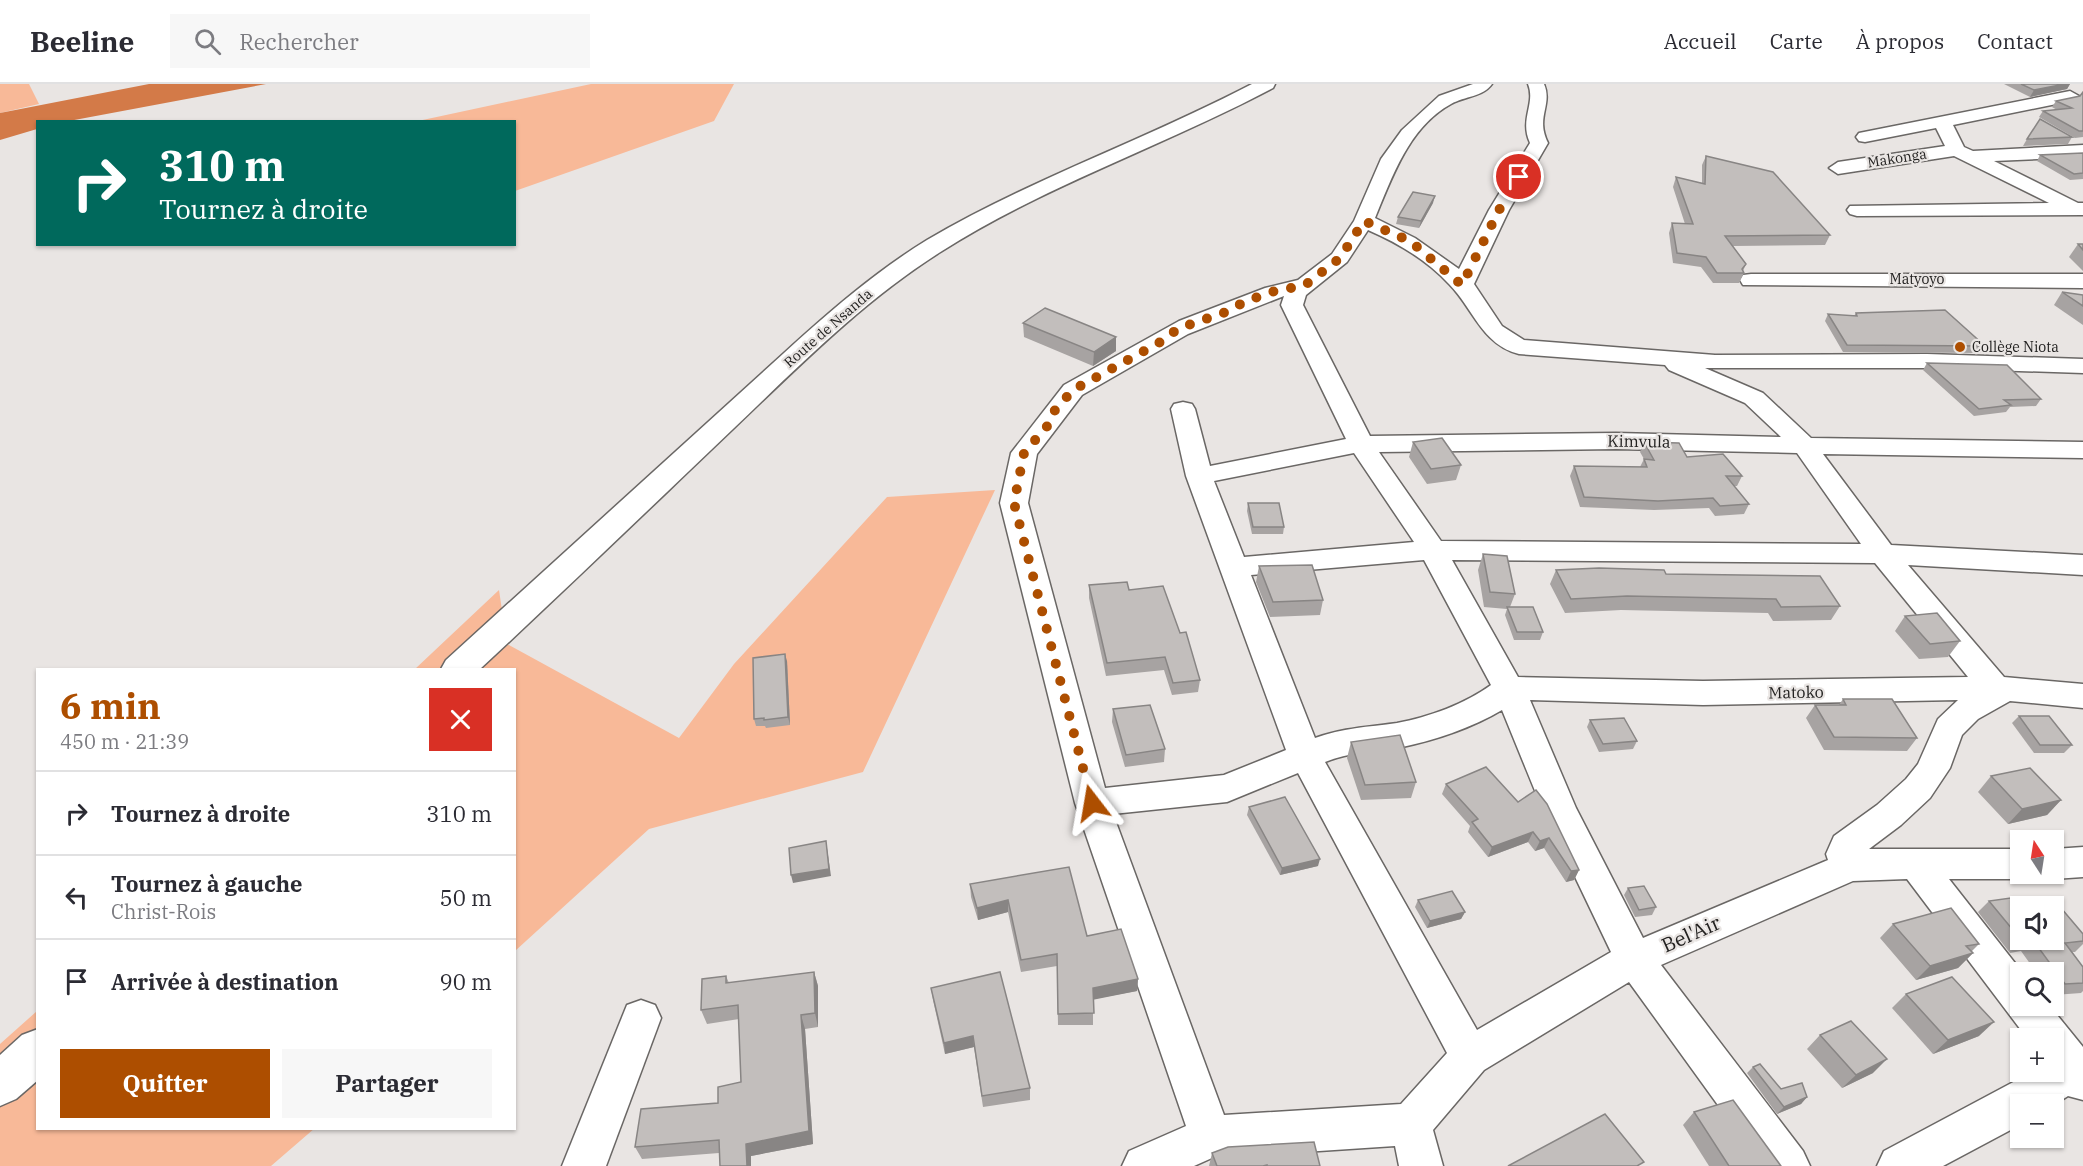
<!DOCTYPE html>
<html lang="fr">
<meta charset="utf-8">
<style>
body{margin:0;font-family:"IBM Plex Serif",serif;background:#f7f7f7;color:#2b2b33;height:100vh;display:flex;flex-direction:column;font-size:22px;white-space:nowrap}
*{box-sizing:border-box;margin:0}
p{font-size:20px;color:#7c7c81}
.icon{flex:none;width:33px;height:33px;fill:none;stroke:currentColor;stroke-width:2;stroke-linecap:round;stroke-linejoin:round}
.map{position:relative;flex:1;overflow:hidden}
.side{position:absolute;left:36px;top:584px;width:480px;height:462px;display:flex;flex-direction:column;background:#fff;border-radius:0px;box-shadow:0 2px 4px #0004}
.side>*{flex:none}
.top-card{position:absolute;left:36px;top:36px;width:480px;height:126px;border-radius:0px;box-shadow:0 2px 4px #0004;background:#00695c;color:#fff;overflow:hidden}
.needle{width:39px;rotate:348deg}
.controls{position:absolute;left:2010px;top:746px;display:grid;gap:12px}
.controls a{display:grid;place-items:center;width:54px;height:54px;border-radius:0px;background:#fff;box-shadow:0 2px 4px #0004;font-size:30px}
.pin{position:absolute;display:grid;place-items:center;width:51px;height:51px;color:#fff;margin:-26px;border:3px solid #fff;border-radius:50%;box-shadow:0 2px 6px #0007}
.me{position:absolute;width:66px;margin:-33px;rotate:346deg;stroke-linejoin:round;filter:drop-shadow(0 0 4px #0008)}
.turn{display:flex;align-items:center;gap:21px;height:126px;padding:0 24px;font-size:27px}
.turn .icon{width:78px;height:78px;stroke-width:2.5}
.turn b{display:block;font-size:42px;line-height:51px}
.round{display:grid;place-items:center;flex:none;width:63px;height:63px;border-radius:0px;background:#f7f7f7}
.headline{display:flex;align-items:center;justify-content:space-between;height:102px;padding:0 24px}
h1{font-size:36px;font-weight:800;line-height:45px;color:#ad4e00}
.primary-button{display:flex;gap:12px;margin-top:auto;padding:12px 24px}
.primary-button a{flex:1;height:69px;border-radius:0px;background:#ad4e00;color:#fff;font-size:24px;font-weight:800;line-height:69px;text-align:center}
.primary-button a+a{background:#f7f7f7;color:#2b2b33}
ul{padding:0;list-style:none}
li{display:flex;align-items:center;gap:18px;height:84px;padding:0 24px;border-top:2px solid #e1e1e2}
li div{flex:1}
li b{display:block;font-size:22px}
li em{font-style:normal}
header{display:flex;align-items:center;gap:36px;box-sizing:border-box;height:84px;padding:0 30px;background:#fff;border-bottom:2px solid #e1e1e2}
header strong{font-size:28px}
nav{display:flex;gap:33px;margin-inline-start:auto;font-size:21px}
.search{width:420px;height:54px;background:#f7f7f7;display:flex;align-items:center;gap:15px;box-sizing:border-box;padding:0 21px;border-radius:0px;color:#7c7c81;font-size:22px}
.map>svg:first-child{display:block}
.green{fill:#f8b998}
.water{fill:#d37a48}
.lines{fill:none;stroke-linecap:round;stroke-linejoin:round}
.street-casing{stroke:#6a6765;stroke-width:3}
.secondary-casing{stroke:#6a6765;stroke-width:3}
.street{fill:#fff;fill-rule:evenodd}
.secondary{fill:#fff;fill-rule:evenodd}
.wall{fill:#a7a3a2}
.shaded-wall{fill:#888584}
.building{fill:#c2bebc;stroke:#888584;stroke-width:1.5;fill-rule:evenodd}
.route{stroke:#ad4e00;stroke-width:10;stroke-dasharray:0 18}
.poi-dot{fill:#ad4e00;stroke:#e9e5e3;stroke-width:2}
.labels{text-anchor:middle;stroke-width:4.5;stroke-linejoin:round;paint-order:stroke}
.far-street-label{font-size:14px;fill:#222120;stroke:#e9e5e3}
.far-poi-label{font-size:14px;fill:#222120;stroke:#e9e5e3;text-anchor:start}
.street-label{font-size:16px;fill:#222120;stroke:#e9e5e3}
.near-street-label{font-size:20px;fill:#222120;stroke:#e9e5e3}
</style>
<header>
<strong>Beeline</strong>
<div class="search"><svg class="icon" aria-label="search" viewBox="0 0 24 24"><circle cx="10" cy="10" r="6"/><path d="M15 15l6 6"/></svg>Rechercher</div>
<nav><a>Accueil</a><a>Carte</a><a>À propos</a><a>Contact</a></nav>
</header>
<div class="map">
<svg width="2083" height="1082" viewBox="0 0 2083 1082">
<rect width="100%" height="100%" fill="#e9e5e3"/>
<!-- green -->
<g class="green">
<path d="M0 0H29L39 20 0 29Z"/>
<path d="M591 0H734L714 37 515 107 514 38 418 37Z"/>
<path d="M995 406 863 688 649 745 515 867 514 585H415L499 506 507 560 679 654 734 580 887 413Z"/>
<path d="M37 927 38 1044H315L271 1082H0V960Z"/>
</g>
<!-- water -->
<path class="water" d="M149 0H266L69 37 38 38 37 45 0 56V29Z"/>
<g class="lines">
<defs>
<g id="street">
<path d="M1473 0H1492C1483 13 1465 12 1451 20 1409 43 1392 93 1375 134L1415 154 1459 185 1489 126 1530 59C1519 35 1536 20 1528 0H1544C1553 21 1535 33 1548 59L1509 126 1474 200 1502 242 1524 256 1715 271 1927 270 2083 275V289L1927 284H1705L1763 309 1811 354 2083 358V374L1823 370 1891 461 2083 471V491L1908 481 2004 593 2083 600V624L2010 617 1978 635 1962 651 1950 684 1930 714 1901 741 1869 765H2020V789L2033 791 2020 795H1949L2022 888 2020 921H2049L2083 963V1016L2068 1012 2054 1021 2020 1020V1041L1943 1082H1877L1884 1067 2034 987H2054V954H2027L1907 795 1853 797 1661 881 1803 1067 1810 1082H1762L1629 898 1484 986 1433 1046 1443 1082H1399L1395 1062 1212 1074 1194 1082H1122L1129 1067 1186 1042 1075 719 1000 419 1011 369 1064 301 1179 237 1265 204 1298 196 1332 170 1354 137 1381 75 1402 46 1439 12ZM1368 146C1398 159 1427 176 1449 200 1473 224 1482 261 1519 270L1665 281 1669 286 1745 319 1781 353 1616 349 1370 352 1303 221 1306 211 1347 178ZM1284 212 1281 221 1346 355 1210 382 1195 325 1192 320 1183 318 1174 320 1171 325 1186 392 1286 666 1224 691 1105 704 1028 419 1037 370 1082 311 1188 250ZM1616 365 1797 369 1861 460 1441 457 1379 368ZM1354 369 1414 458 1244 473 1214 397ZM1424 476 1491 601C1465 620 1429 633 1397 639 1368 643 1342 644 1315 654L1251 491ZM1452 476 1875 479 1968 593 1703 597 1518 593ZM1530 616 1703 621 1958 616 1938 635 1918 680 1906 695 1877 721 1834 752 1826 770 1828 776 1643 854 1576 724ZM1502 626 1542 724 1611 868 1477 946 1325 678C1349 668 1373 668 1398 664 1432 657 1472 644 1502 626ZM1298 689 1447 969 1401 1020 1224 1031 1113 730 1227 718Z"/>
<path d="M2070 7 2079 12 2076 16 1953 41 1964 63 1973 67 2083 61V73L1994 77 2078 119H2083V131L1857 132 1850 130 1847 126 1850 122 2049 119 1954 72 1838 90 1829 84 1838 78 1945 62 1936 44 1865 58 1859 57 1856 53 1859 49Z"/>
<path d="M1751 190H2083V204L1743 201 1740 196 1743 191Z"/>
<path d="M2083 763V793L2054 795 2041 791 2054 789V765Z"/>
<path d="M641 916 655 921 661 934 606 1082H562L627 921Z"/>
</g>
<g id="secondary">
<path d="M1252 0H1275L1273 4C1164 62 1046 101 942 167 864 216 799 282 733 345 649 425 565 506 480 585H441L446 576 784 269C829 228 875 188 927 156 1031 95 1145 56 1252 0Z"/>
<path d="M38 945V996L16 1015 0 1022V971L22 951Z"/>
</g>
</defs>
<!-- street casing -->
<use href="#street" class="street-casing"/>
<!-- secondary casing -->
<use href="#secondary" class="secondary-casing"/>
<!-- street -->
<use href="#street" class="street"/>
<!-- secondary -->
<use href="#secondary" class="secondary"/>
</g>
<!-- wall -->
<g class="wall">
<path d="M2004 0H2070L2067 5 2030 13Z"/>
<path d="M2083 8V53L2075 54 2039 33 2043 27 2057 26 2052 23 2056 17 2080 12Z"/>
<path d="M2072 53 2068 60 2023 62 2027 55Z"/>
<path d="M2083 69V95L2070 96 2037 77 2040 71Z"/>
<path d="M1706 72 1830 151 1825 161 1733 162 1746 180 1743 187 1744 189 1739 199H1713L1701 183 1673 179 1669 149 1672 139 1685 140 1673 103 1676 93 1702 99V81Z"/>
<path d="M1433 119 1419 144 1396 140 1398 133Z"/>
<path d="M2078 160H2083V187L2069 173Z"/>
<path d="M2062 208 2083 211V241L2054 221Z"/>
<path d="M1856 229 1985 262 1981 269 1843 268 1825 237 1828 230 1854 232Z"/>
<path d="M1023 239 1116 253V267L1093 282 1024 253Z"/>
<path d="M1927 279 2041 315 2036 322 2010 323 2006 328 1974 332 1923 286Z"/>
<path d="M1413 358 1461 381 1456 396 1427 400 1409 373Z"/>
<path d="M1644 358 1742 392 1737 402H1734L1749 420 1744 430 1715 432 1709 424 1654 426 1580 423 1570 392 1574 382 1640 383 1644 375 1640 368Z"/>
<path d="M1248 419 1284 443 1283 450H1252L1247 427Z"/>
<path d="M1483 470 1515 510 1510 523 1543 548 1540 556H1514L1505 531 1507 525 1484 523 1478 486Z"/>
<path d="M1259 482 1323 516 1320 531 1270 533 1256 498Z"/>
<path d="M1556 486 1666 490 1840 522 1831 536 1773 537 1768 529 1621 526 1565 529 1550 500Z"/>
<path d="M1089 501 1129 506 1180 549 1200 596 1198 608 1172 611 1164 586 1106 592 1089 514Z"/>
<path d="M1905 532 1960 557 1948 573 1919 575 1895 547Z"/>
<path d="M787 577 790 641 766 644 765 642H756L754 635Z"/>
<path d="M1843 615 1917 654 1907 667 1824 666 1806 634 1815 621H1839Z"/>
<path d="M1113 625 1165 665 1164 678 1125 683 1112 638Z"/>
<path d="M2019 632 2072 661 2064 669H2034L2012 639Z"/>
<path d="M1590 636 1637 657 1633 665 1599 668 1587 643Z"/>
<path d="M1351 658 1416 698 1411 714 1361 716 1347 674Z"/>
<path d="M1486 683 1579 786 1574 796 1566 798 1544 764 1535 767 1528 758 1488 773 1468 748 1470 742 1442 710 1446 700Z"/>
<path d="M1991 692 2061 716 2047 731 2008 740 1978 708Z"/>
<path d="M1249 723 1318 782 1280 791 1247 731Z"/>
<path d="M970 800 1087 852 1138 895 1137 907 1093 915V941H1058L1057 882 1021 888 1008 828 978 836 971 813Z"/>
<path d="M1628 804 1656 823 1652 831 1635 833 1624 811Z"/>
<path d="M1418 816 1465 828 1461 835 1427 844 1415 823Z"/>
<path d="M1989 817 2025 822 2083 850V860L2075 868H2072L2083 883V907L2081 909 2054 911V888H2036L2021 867 2010 869 1978 828Z"/>
<path d="M1893 840 1979 860 1971 868 1973 869 1958 884 1916 896 1880 854Z"/>
<path d="M814 888 818 902V943L805 945 813 1060 751 1072 719 1069 642 1075 635 1063 718 1019 741 998 739 935 707 940 701 926 726 892 729 899Z"/>
<path d="M931 904 1030 1004V1016L983 1023 974 963 945 970 933 916Z"/>
<path d="M1906 910 1979 952 1933 970 1892 924Z"/>
<path d="M1820 951 1873 989 1842 1004 1807 965Z"/>
<path d="M1753 983 1781 1005 1807 1013 1801 1020 1777 1030 1747 989Z"/>
<path d="M1694 1028 1781 1082H1709L1683 1041Z"/>
<path d="M1212 1069 1320 1082H1209Z"/>
</g>
<!-- shaded-wall -->
<g class="shaded-wall">
<path d="M2065 0H2070L2067 5 2030 13 2034 6Z"/>
<path d="M1435 112 1433 119 1419 144 1421 137Z"/>
<path d="M1116 253V267L1093 282 1094 268Z"/>
<path d="M785 570 787 577 790 641 788 633Z"/>
<path d="M2061 716 2047 731 2008 740 2022 725Z"/>
<path d="M1533 748 1528 758 1488 773 1492 763Z"/>
<path d="M1549 754 1544 764 1535 767 1540 757Z"/>
<path d="M826 757 831 792 793 799 791 791Z"/>
<path d="M1320 775 1318 782 1280 791 1282 784Z"/>
<path d="M1579 786 1574 796 1566 798 1571 787Z"/>
<path d="M1008 816V828L978 836 977 824Z"/>
<path d="M1465 828 1461 835 1427 844 1430 837Z"/>
<path d="M1973 869 1958 884 1916 896 1930 882Z"/>
<path d="M814 888 818 902V943L815 929Z"/>
<path d="M1138 895 1137 907 1092 916 1093 904Z"/>
<path d="M801 931 805 945 813 1060 751 1072V1082H747L746 1060Z"/>
<path d="M1994 938 1979 952 1933 970 1948 956Z"/>
<path d="M973 952 974 963 945 970 944 959Z"/>
<path d="M1887 975 1873 989 1842 1004 1856 991Z"/>
<path d="M1807 1013 1801 1020 1777 1030 1784 1023Z"/>
</g>
<!-- building -->
<g class="building">
<path d="M2021 0H2065L2034 6Z"/>
<path d="M2083 8V47H2079L2043 27 2072 24 2056 17 2080 12Z"/>
<path d="M2040 35 2072 53 2027 55Z"/>
<path d="M2083 69V89L2074 90 2040 71Z"/>
<path d="M1706 72 1773 88 1830 151 1725 152 1746 180 1742 185 1744 189H1717L1706 173 1677 169 1672 139 1693 140 1676 93 1705 100Z"/>
<path d="M1413 108 1435 112 1421 137 1398 133Z"/>
<path d="M2078 160H2083V166Z"/>
<path d="M2062 208 2083 211V222Z"/>
<path d="M1045 224 1116 253 1094 268 1023 239Z"/>
<path d="M1945 226 1985 262 1847 261 1828 230 1857 232 1856 229Z"/>
<path d="M1927 279 2007 281 2041 315 2004 316 2011 321 1979 325Z"/>
<path d="M1442 354 1461 381 1431 385 1413 358Z"/>
<path d="M1644 358 1679 359 1687 373 1723 370 1742 392H1726L1749 420 1720 422 1713 414 1658 417 1584 413 1574 382 1647 383 1644 375 1654 376Z"/>
<path d="M1248 419H1279L1284 443H1253Z"/>
<path d="M1483 470 1507 472 1515 510 1490 508Z"/>
<path d="M1312 481 1323 516 1273 518 1259 482Z"/>
<path d="M1599 484 1664 486 1666 490 1820 492 1840 522 1781 523 1776 515 1627 512 1571 515 1556 486Z"/>
<path d="M1127 498 1129 506 1163 502 1180 549 1186 548 1200 596 1173 599 1165 573 1107 579 1089 501Z"/>
<path d="M1507 523H1533L1543 548H1517Z"/>
<path d="M1937 529 1960 557 1930 560 1905 532Z"/>
<path d="M785 570 788 633 764 636V634L754 635 753 574Z"/>
<path d="M1843 615H1892L1917 654 1834 653 1815 621H1846Z"/>
<path d="M1150 621 1165 665 1126 671 1113 625Z"/>
<path d="M2019 632H2049L2072 661H2040Z"/>
<path d="M1624 634 1637 657 1603 660 1590 636Z"/>
<path d="M1400 651 1416 698 1365 701 1351 658Z"/>
<path d="M1486 683 1518 718 1536 706 1547 720 1579 786 1571 787 1549 754 1540 757 1533 748 1492 763 1472 738 1478 735 1446 700Z"/>
<path d="M2030 684 2061 716 2022 725 1991 692Z"/>
<path d="M1285 713 1320 775 1282 784 1249 723Z"/>
<path d="M826 757 829 785 791 791 789 764Z"/>
<path d="M1069 783 1087 852 1121 845 1138 895 1093 904 1094 929 1058 930 1057 870 1021 876 1008 816 977 824 970 800Z"/>
<path d="M1644 802 1656 823 1639 826 1628 804Z"/>
<path d="M1452 807 1465 828 1430 837 1418 816Z"/>
<path d="M2018 813 2025 822 2056 818 2083 850V857L2065 859 2083 883V899L2065 900 2033 856 2022 857 1989 817ZM2020 822H2054V855H2020Z"/>
<path d="M1951 824 1979 860 1966 862 1973 869 1930 882 1893 840Z"/>
<path d="M814 888 815 929 801 931 809 1047 746 1060 747 1082H720L719 1056 635 1063 641 1025 718 1019V1003L741 998 738 921 701 926 702 895 726 892V899Z"/>
<path d="M1000 888 1030 1004 982 1012 973 952 944 959 931 904Z"/>
<path d="M1952 893 1994 938 1948 956 1906 910Z"/>
<path d="M1851 937 1887 975 1856 991 1820 951Z"/>
<path d="M1760 980 1781 1005 1802 999 1807 1013 1784 1023 1753 983Z"/>
<path d="M1733 1016 1781 1082H1729L1694 1028Z"/>
<path d="M1605 1030 1644 1078 1637 1082H1508Z"/>
<path d="M1314 1058 1320 1082H1267V1081L1263 1082H1217L1212 1069 1228 1063Z"/>
</g>
<g class="lines">
<!-- route -->
<path class="route" d="M1092 719 1014 419 1024 369 1049 340 1055 326 1073 306 1166 255 1177 245 1226 228 1246 217 1278 206 1304 202 1340 174 1364 137 1410 157 1462 201 1499 126 1519 93"/>
</g>
<!-- markers -->
<circle class="poi-dot" cx="1960" cy="263" r="6"/>
<g class="labels">
<!-- far-street labels -->
<g class="far-street-label">
<text transform="translate(1897 74) rotate(-9)" y="5">Makonga</text>
<text x="1917" y="200">Matyoyo</text>
<text transform="translate(828 244) rotate(-41)" y="5">Route de Nsanda</text>
</g>
<!-- far-poi labels -->
<g class="far-poi-label">
<text x="1972" y="268">Collège Niota</text>
</g>
<!-- street labels -->
<g class="street-label">
<text transform="translate(1639 357) rotate(1)" y="6">Kimvula</text>
<text transform="translate(1796 608) rotate(-1)" y="6">Matoko</text>
</g>
<!-- near-street labels -->
<g class="near-street-label">
<text transform="translate(1691 850) rotate(-24)" y="7">Bel'Air</text>
</g>
</g>
</svg>
<div class="controls">
<a><svg class="needle" viewBox="-14 -14 28 28"><path d="M0-13l5 13h-10z" fill="#e53935"/><path d="M0 13l5-13h-10z" fill="#7c7c81"/></svg></a>
<a><svg class="icon" aria-label="sound" viewBox="0 0 24 24"><path d="M4 9h4l5-4v14l-5-4H4zM17 9q2 3 0 6"/></svg></a>
<a><svg class="icon" aria-label="search" viewBox="0 0 24 24"><circle cx="10" cy="10" r="6"/><path d="M15 15l6 6"/></svg></a>
<a>+</a>
<a>−</a>
</div>
<div class="pin" style="left:1519px;top:93px;background:#d93025"><svg class="icon" aria-label="arrive" viewBox="0 0 24 24"><path d="M6 21V4h12l-3 4 3 4H6"/></svg></div>
<svg class="me" style="left:1092px;top:719px" viewBox="-20 -20 40 40"><path d="M0-17L14 15 0 8-14 15z" fill="#ad4e00" stroke="#fff" stroke-width="4"/></svg>
<div class="top-card">
<div class="turn"><svg class="icon" aria-label="right" viewBox="0 0 24 24"><path d="M7 20v-9h11M14 6l5 5-5 5"/></svg><div><b>310 m</b>Tournez à droite</div></div>
</div>
<section class="side">
<div class="headline"><div><h1>6 min</h1><p>450 m · 21:39</p></div><a class="round" style="background:#d93025;color:#fff"><svg class="icon" aria-label="close" viewBox="0 0 24 24"><path d="M6 6l12 12M18 6L6 18"/></svg></a></div>
<ul>
<li><svg class="icon" aria-label="right" viewBox="0 0 24 24"><path d="M7 20v-9h11M14 6l5 5-5 5"/></svg><div><b>Tournez à droite</b></div><em>310 m</em></li>
<li><svg class="icon" aria-label="left" viewBox="0 0 24 24"><path d="M17 20v-9H6M10 6l-5 5 5 5"/></svg><div><b>Tournez à gauche</b><p>Christ-Rois</p></div><em>50 m</em></li>
<li><svg class="icon" aria-label="arrive" viewBox="0 0 24 24"><path d="M6 21V4h12l-3 4 3 4H6"/></svg><div><b>Arrivée à destination</b></div><em>90 m</em></li>
</ul>
<div class="primary-button"><a>Quitter</a><a>Partager</a></div>
</section>
</div>
